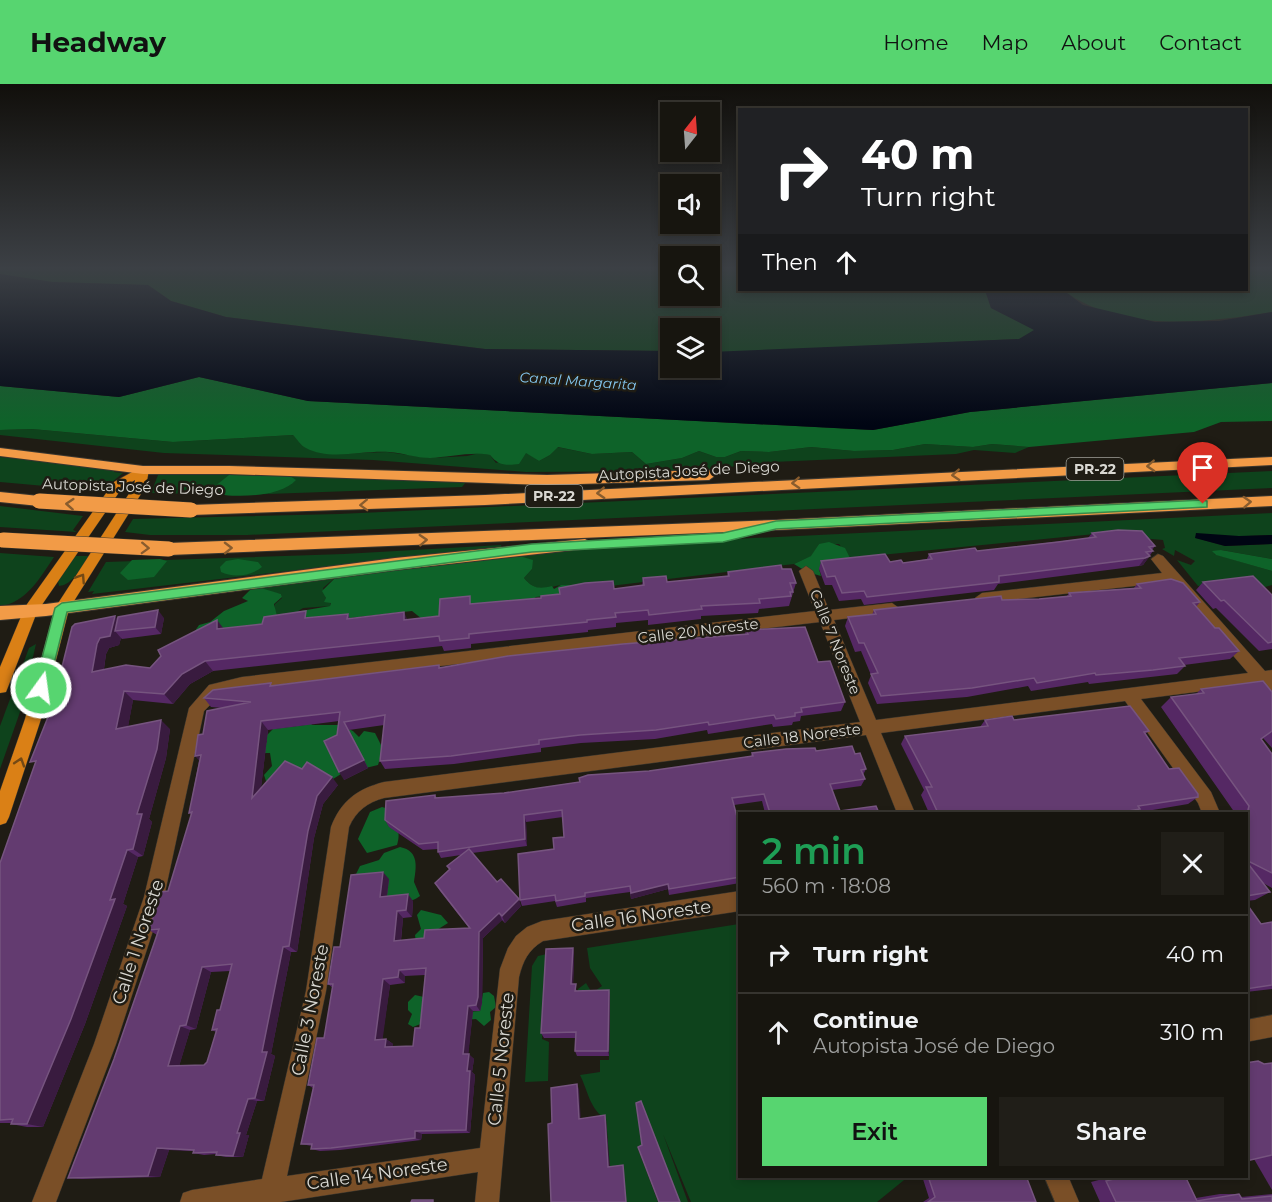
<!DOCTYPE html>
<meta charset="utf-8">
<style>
body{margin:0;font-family:Montserrat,sans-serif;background:#201e18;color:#f1f3f6;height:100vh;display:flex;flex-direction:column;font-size:22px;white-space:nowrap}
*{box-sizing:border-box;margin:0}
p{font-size:20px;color:#9e9f9e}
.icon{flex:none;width:33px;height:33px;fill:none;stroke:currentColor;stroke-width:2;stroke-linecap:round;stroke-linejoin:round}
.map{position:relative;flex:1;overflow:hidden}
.details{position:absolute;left:738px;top:728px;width:510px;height:366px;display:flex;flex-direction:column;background:#17150f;border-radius:0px;box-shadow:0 3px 9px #0003,0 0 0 2px #36342f}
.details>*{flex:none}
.guide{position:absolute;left:738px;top:24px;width:510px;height:183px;border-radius:0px;box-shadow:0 3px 9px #0003,0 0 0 2px #36342f;background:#202124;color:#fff;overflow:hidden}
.needle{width:39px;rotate:17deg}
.fabs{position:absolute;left:660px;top:18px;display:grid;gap:12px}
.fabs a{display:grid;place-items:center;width:60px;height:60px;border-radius:0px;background:#17150f;box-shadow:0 3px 9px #0003,0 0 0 2px #36342f;font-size:30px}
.pin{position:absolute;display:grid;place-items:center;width:51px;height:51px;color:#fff;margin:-62px -26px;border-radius:50% 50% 50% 0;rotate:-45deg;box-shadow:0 0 6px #0007}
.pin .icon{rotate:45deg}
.me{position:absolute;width:66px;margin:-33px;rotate:14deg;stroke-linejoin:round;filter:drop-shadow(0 0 4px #0008)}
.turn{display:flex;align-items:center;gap:21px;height:126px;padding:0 24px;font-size:27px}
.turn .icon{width:78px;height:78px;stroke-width:2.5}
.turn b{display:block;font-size:42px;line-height:51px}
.then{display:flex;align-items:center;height:57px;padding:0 24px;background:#0003;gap:12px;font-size:22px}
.round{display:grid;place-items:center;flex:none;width:63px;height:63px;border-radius:0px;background:#201e18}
.head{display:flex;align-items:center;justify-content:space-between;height:102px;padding:0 24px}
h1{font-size:36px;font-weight:600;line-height:45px;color:#1e9e55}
.primary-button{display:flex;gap:12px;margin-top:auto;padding:12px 24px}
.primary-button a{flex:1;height:69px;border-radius:0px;background:#57d570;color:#111;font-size:24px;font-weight:600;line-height:69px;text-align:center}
.primary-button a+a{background:#201e18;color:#f1f3f6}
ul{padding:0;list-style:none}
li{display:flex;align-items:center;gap:18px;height:78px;padding:0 24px;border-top:2px solid #36342f}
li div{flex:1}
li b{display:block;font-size:22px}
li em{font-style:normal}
header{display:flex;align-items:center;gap:36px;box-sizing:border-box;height:84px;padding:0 30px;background:#57d570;color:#111}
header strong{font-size:28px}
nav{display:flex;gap:33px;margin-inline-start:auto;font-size:21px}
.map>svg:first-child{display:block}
.green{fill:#0e431c}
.forest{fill:#0e6329}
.water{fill:#000513}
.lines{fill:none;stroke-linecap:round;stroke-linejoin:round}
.minor-casing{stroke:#39362f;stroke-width:1}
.major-casing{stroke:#39362f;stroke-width:1}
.highway-casing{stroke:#39362f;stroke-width:2}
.minor{fill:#7a4f27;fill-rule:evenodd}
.major{fill:#da8016;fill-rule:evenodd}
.highway{fill:#f29b47;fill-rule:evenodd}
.highway-bridge-casing{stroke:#39362f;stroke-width:16;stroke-linecap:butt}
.highway-bridge{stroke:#f29b47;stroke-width:15}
.wall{fill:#552864;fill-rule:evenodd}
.shaded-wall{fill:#391b3f}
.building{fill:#633b70;stroke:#76547f;stroke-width:1.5;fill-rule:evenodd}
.oneway{stroke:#885c2e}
.oneway2{stroke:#734915}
.route{fill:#57d570;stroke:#398a49;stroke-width:1.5}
.labels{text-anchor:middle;stroke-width:5;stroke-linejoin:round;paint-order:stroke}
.far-water-label{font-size:14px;font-style:italic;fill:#85c8f1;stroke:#1f1c14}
.shield{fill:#1f1c14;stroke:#a1a099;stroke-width:1.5}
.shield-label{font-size:14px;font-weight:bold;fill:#d9d8d2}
.street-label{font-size:15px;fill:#d9d8d2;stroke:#1f1c14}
.near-street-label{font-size:18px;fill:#d9d8d2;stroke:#1f1c14}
</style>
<header>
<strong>Headway</strong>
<nav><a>Home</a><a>Map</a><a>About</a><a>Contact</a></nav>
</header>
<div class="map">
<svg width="1272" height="1118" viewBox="0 0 1272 1118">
<rect width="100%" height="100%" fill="#1f1c14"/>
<!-- green -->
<g class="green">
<path d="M0 184H670V212H710V184H739L740 206H985L991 224 1035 246 1019 255 735 268H710V244H670V267L485 265 226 233 171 217 148 201 52 198 0 190Z"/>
<path d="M1247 184H1272V228C1205 239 1120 249 1063 206H1246Z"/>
<path d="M32 345 173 358 293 351 298 356 334 370 387 368 430 374 467 372 480 369 490 371 496 379 526 368 539 377 550 371 557 363 592 370 632 368 646 380 682 374 699 367 716 373H725L741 367 769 368 811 363 854 367 893 366 925 360 973 363 992 360 1029 363 1015 369 974 366 956 370 772 378 694 387 526 388 373 376 164 369 0 351V346Z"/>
<path d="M0 373 115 385 114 388 123 389 101 407 0 398Z"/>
<path d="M1272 387V404L247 451H150L125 448 133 435 339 430Z"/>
<path d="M168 389 466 398 462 403 243 411 151 409 158 391Z"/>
<path d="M0 422 83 432 73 446 77 448 0 443Z"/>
<path d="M1272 429V451L1196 454 1225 462 1272 460V475L1221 466 1214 470 1272 487V501L1265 503 1237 497 1198 502 1177 476 1191 481 1195 477 1175 466 1174 472 1162 465 1165 464 1163 456 1095 450 850 474 839 460H819L812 472 794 480 585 505C579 503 572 502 565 501 549 501 539 512 524 494L532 485 516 471 611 461Z"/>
<path d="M501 461 502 464 416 472 92 510 94 507 88 508 106 478 344 470Z"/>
<path d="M0 469 54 473C40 494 26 519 0 522Z"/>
<path d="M75 472H89C81 483 73 501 59 502L58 497Z"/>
<path d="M337 492 323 504 327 518H331L330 522 303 524 295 529 274 533 275 520 282 514 281 510 266 507 257 502Z"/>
<path d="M36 560 20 628 0 685V642L29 564Z"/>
<path d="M739 840 740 1092H909L877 1118H691L663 1050 688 1118H679L638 1065 658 1118H626L623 1083 610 1085 606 1035C590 1026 588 1007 580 991L600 988V976H609L610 913H577L578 905 586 899 592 909 602 902 590 884 587 864Z"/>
<path d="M547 870 542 955 549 958 548 997 525 998 532 882 538 872Z"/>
</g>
<!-- forest -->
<g class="forest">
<path d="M199 293 308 317 873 346 970 328 1272 299V337L1221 338 1194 348 1029 363 992 360 973 363 925 360 893 366 854 367 811 363 769 368 741 367 725 373H716L699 367 682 374 646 380 632 368 592 370 558 363 550 371 539 377 526 369 519 380C505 382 498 381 490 371 474 367 448 373 430 374 416 374 403 369 389 368 364 366 329 377 306 364 301 362 297 355 293 351L173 358 32 345 0 346V302L119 313Z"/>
<path d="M229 391 290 392 296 396C280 414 233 414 211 409L209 407Z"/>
<path d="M829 458 845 464 850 474 819 485 821 492 807 488 794 480 811 472 819 460Z"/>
<path d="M1221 466 1272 475V487L1216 471 1212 467Z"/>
<path d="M516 471 533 476 532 485 524 494C533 505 540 505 552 502L554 505 561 501H581L582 508 536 513 530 517 443 536 436 537 433 532 422 535 412 527 350 534 299 533 295 528 330 522 331 519 324 518 326 514 322 507 337 492Z"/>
<path d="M160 475 167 477 154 493 128 496 120 489 132 476Z"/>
<path d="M238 475 258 478 262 483C251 492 233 494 221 488L220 483 226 477Z"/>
<path d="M254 502 281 510 282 513 274 520 277 532 265 542 195 547 199 541 210 538 224 527 248 517 242 514Z"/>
<path d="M307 634 312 641H340L353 647 359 653 364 647 375 649 383 665 378 681 341 690 333 695 266 697 264 691 272 682 270 669H254L267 658V651L273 645 305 641Z"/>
<path d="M382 723 389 725C395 737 402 747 397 761L367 769 358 755 370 728Z"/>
<path d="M400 763C420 767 416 784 414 798L420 812C400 828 373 805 354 794L360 782 379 776 384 769Z"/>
<path d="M421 826 441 831 448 839 416 859 415 851 421 845 417 831Z"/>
<path d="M489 908 494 912 496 923 490 928 491 936 484 942 476 935 423 939 413 943 408 940 412 930 408 926V918L415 911 424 913 428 931 480 927 483 909Z"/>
</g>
<!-- water -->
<g class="water">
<path d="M0 190 52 198 148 201 171 217 226 233 485 265 670 267V284H710V268L1019 255 1034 246 991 224 985 206H1063L1083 221 1155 238 1219 237 1272 228V299L970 328 873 346 308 317 199 293 119 313 0 302Z"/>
<path d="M1196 449 1239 452 1272 451V460L1225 462 1195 454Z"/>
</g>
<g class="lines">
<defs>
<g id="minor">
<path d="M1158 470 1163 472 1265 587 1272 586V611L1266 610 1258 600 1141 615 1211 708 1220 729H1202L1198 719 1125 617 881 649 915 729H897L866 651 384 714C368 718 356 727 349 743L326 907 287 1092 480 1064 500 885 508 864 516 852 527 843 542 837 740 807V827L543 857C528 866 523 877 519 893L499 1118H475L478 1088 281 1118H180L183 1109 192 1106 262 1095 306 907 331 743C341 717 357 705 384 698L860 638 820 538 242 605 220 611 204 627 164 813 116 960 56 1118H32L94 960 144 813 189 624 209 601 242 593 815 527 799 487 806 482 813 487 829 526 892 519 899 524 892 529 834 536 876 636 1248 589 1170 498 982 519 975 514 982 509 1162 489 1151 475Z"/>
<path d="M1272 931V953L1246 958V936Z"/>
<path d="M1044 1092H1068L1079 1118H1055Z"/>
</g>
<path id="major" d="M143 382 149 386 146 402 69 525 41 635 9 733 6 739 0 741V707L25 635 55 524 134 402 135 396 122 404 37 528 8 603 6 608 0 609V583L25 523 114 398Z"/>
<g id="highway">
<path d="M0 364 143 382H229L547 391 709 386 716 391 709 396 547 401 229 390H143L0 372Z"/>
<path d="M1272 373V381L485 421 191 431 183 426 191 421 485 411Z"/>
<path d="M0 408 39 412 47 417 39 422 0 418Z"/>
<path d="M1272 412V422L776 446 169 471 161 465 169 459 776 436Z"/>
<path d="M585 455 593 460 591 464 395 486 46 532 0 536V522L46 520 395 474Z"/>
</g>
</defs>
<!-- minor casing -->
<use href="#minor" class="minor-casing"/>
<!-- major casing -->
<use href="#major" class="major-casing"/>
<!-- highway casing -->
<use href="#highway" class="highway-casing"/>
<!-- minor -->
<use href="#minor" class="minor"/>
<!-- major -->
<use href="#major" class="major"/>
<!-- highway -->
<use href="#highway" class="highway"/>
<defs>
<g id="highway-bridge">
<path d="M39 417 191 426"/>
<path d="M3 456 169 465"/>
</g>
</defs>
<!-- highway-bridge casing -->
<use href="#highway-bridge" class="highway-bridge-casing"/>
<!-- highway-bridge -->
<use href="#highway-bridge" class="highway-bridge"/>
</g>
<!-- wall -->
<g class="wall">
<path d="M1092 449 1155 462 1152 466 1153 467 1143 481 1139 482 998 500 994 506 864 521 861 515 839 517 832 501H825L819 485 821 477 903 479 927 475 929 470 977 467 1088 454Z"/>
<path d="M782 485 796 499 789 522 759 525 758 529 701 532V535L648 541V536L616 539V543L588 546V548L471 560V564L444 567 442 562 213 587 190 600 173 620 133 616 128 642 170 645 166 674 149 735 152 738 143 772 138 773 123 820 127 822 85 940 43 1043H27L11 1040 12 1039H0V779L118 535 164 534 161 550 122 555 121 554 119 561 109 564 106 570 104 585 150 584 217 536 223 545 310 534 348 530 350 535 408 536 439 532 472 520 541 514 642 502 643 494 667 498 727 492 728 488Z"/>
<path d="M1203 498 1272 511V565L1259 567 1216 524 1213 525 1196 506Z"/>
<path d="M1137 500 1200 518 1196 523 1215 544 1239 567 1230 575 1184 581 1185 582 1177 590 1089 600 1088 598 1031 607 1028 602 967 613 877 620 868 599 871 591 861 567 855 568 845 542 848 533 872 531 874 526 1002 516 1039 515 1067 512 1069 509 1134 504Z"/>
<path d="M746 546 818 578 845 618 841 627 801 632 800 637 793 638 792 641 773 643 772 640 708 650 707 646 655 655 581 659 541 664V668L454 680 385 685 380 677 384 641 349 646 368 684 344 696 337 651 339 637 268 646 261 703 338 701 323 720 314 754 297 868H291L271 970 275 972 264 1017H257L246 1051H249L243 1073H226L216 1071V1070L204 1071 193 1069V1067L169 1066 160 1093 82 1095 68 1094 114 975 157 851 149 846 168 807 191 731 189 729 199 677 203 650 223 624 211 623 204 614 273 602 439 581 440 584 745 550ZM230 887 220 926 212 946 216 948 207 978 204 981 179 982 190 946 196 945 211 888Z"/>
<path d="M1201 605 1272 608V664L1263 654 1261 655 1272 670V804L1263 799 1270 808 1255 816 1246 817V729H1235L1161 623 1171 613 1196 610Z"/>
<path d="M985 636H1014L1149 647 1145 650 1169 685 1198 713 1188 720 1135 729H929L921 711 924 706 901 660 905 652 980 643Z"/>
<path d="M816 667 855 670 866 685 863 691 865 695 861 702 832 706 840 727 879 729H765L762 717 734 721 740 744V799L669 811 668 805 631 815 630 808 586 814V818L557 823 555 817 522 822 520 816 554 765 564 753 563 733 526 738 527 762 472 769 497 798 521 822 505 839 502 836 483 854 482 919 480 927H473L468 970 474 975 472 988 475 991 470 1049 422 1050 421 1056 340 1066 320 1067 311 1065 312 1062 301 1060 313 1004 308 1001 324 954 333 904 328 900 340 863 389 795 387 812 413 817 412 833 403 834 401 857 424 854 469 844 440 807 435 799 449 786 447 782 461 771 441 774 438 768V765L423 766 389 743 385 736 435 711 437 714 504 709 751 672 752 669ZM425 891 420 944 413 962 392 963 393 960 386 955H382L390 901 405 899V892Z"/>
<path d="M1246 819 1261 840 1272 838V905L1246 908Z"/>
<path d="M573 864 574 872 573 900 577 907 609 906 610 913 609 972H577L575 967 576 954H544L541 949Z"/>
<path d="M1272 979V1106L1254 1075 1264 980Z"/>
<path d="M922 1092H1026L1036 1118H923L929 1114Z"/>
<path d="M1114 1092H1185L1196 1114 1220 1110H1239L1241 1113 1272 1110V1118H1100L1091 1098Z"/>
</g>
<!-- shaded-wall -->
<g class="shaded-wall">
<path d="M1150 472 1143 481 1139 482 1145 474Z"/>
<path d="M158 526 164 534 161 550 155 543Z"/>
<path d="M404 528 408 537 404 536Z"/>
<path d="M115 532 124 542 115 547 121 554 119 561 109 564 106 570 102 597 92 588 97 560 100 554Z"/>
<path d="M217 536 224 545H217Z"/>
<path d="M205 577 213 587 190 600 173 620 164 610 182 590Z"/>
<path d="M124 607 133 616 126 654 116 645Z"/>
<path d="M161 636 170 645 166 674 149 735 152 738 143 772 133 765 137 730Z"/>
<path d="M261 637 268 646 259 721 252 714Z"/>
<path d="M344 638 368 684 344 696 339 688Z"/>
<path d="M201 671 202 680 195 672Z"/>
<path d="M332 693 338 701 323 720 314 754 297 868 289 862 308 747 317 712Z"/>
<path d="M524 731 526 738 527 762 525 755Z"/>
<path d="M127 766 138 773 123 820 127 822 85 940 43 1043 27 1040 110 816Z"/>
<path d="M383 788 389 795 386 820 380 813Z"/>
<path d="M668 800V805L631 815V809Z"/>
<path d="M408 810 413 817 412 833 406 826Z"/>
<path d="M519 815 521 822 505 839 502 832Z"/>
<path d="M397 827 403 834 400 864 394 857Z"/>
<path d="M499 829 502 836 483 854 482 919 480 927 476 921 479 848Z"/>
<path d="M283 863 291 868 271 970 275 972 264 1017 255 1014 262 968Z"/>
<path d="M573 864 574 872 573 907 571 900Z"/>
<path d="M202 883 211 888 196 945 186 941Z"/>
<path d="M399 886 405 892V899L398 893Z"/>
<path d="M383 895 390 901 382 960 375 956Z"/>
<path d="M609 906 610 913 609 972 608 967Z"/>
<path d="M468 922 473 927 468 974 463 970Z"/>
<path d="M180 942 190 946 178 986 168 982Z"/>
<path d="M386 955 393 960 391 967 385 963Z"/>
<path d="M469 970 474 975 472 988 475 991 470 1049 466 1046 467 987Z"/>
<path d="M577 1000 579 1005 581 1039 579 1035Z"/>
<path d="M248 1015 257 1017 246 1051H249L243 1073 233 1072 237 1049Z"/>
<path d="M605 1031 606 1035 610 1085 608 1083Z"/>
<path d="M415 1047 422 1050 421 1056 415 1054Z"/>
<path d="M157 1064 169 1066 160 1093 148 1092Z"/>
</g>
<!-- building -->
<g class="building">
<path d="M1118 446 1142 447 1155 462 1149 463 1153 467 1146 468 1150 472 1145 474 999 492V498L867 513 864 507 842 509 835 492 827 493 821 477 885 470 890 478 901 476 903 479 932 475 929 470 975 464 977 467 1058 458 1096 453 1092 449Z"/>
<path d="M781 481 782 485H791L796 499H790L793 508H790L791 512 759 515 760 519 701 522 702 525 649 531 648 526 615 529 616 533 587 536V538L469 550V554L440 557 439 552 205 577 182 590 164 610 124 607 116 645 161 636 157 665 137 730H142L133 765 127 766 110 816 115 815 71 935 27 1040H11L13 1035 0 1036V779L36 677 30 678 52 623 72 543 75 540 115 532 110 552 100 554 97 560 92 588 126 581 150 584 161 572 158 566 217 536V545L262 540 264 533 306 527 305 534 348 530 347 535 404 528V536L439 532 440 515 470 512V520L541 514V512L560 510 559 504 585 499 613 497 614 505 644 501 643 494 666 492 667 498 729 492 728 488Z"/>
<path d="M1253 492 1272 511V558L1268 559 1224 516 1221 517 1203 498Z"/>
<path d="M1171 495 1183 499 1200 518 1193 519 1215 544H1219L1239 567 1179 574 1185 582 1153 586 1096 591 1095 589 1037 599 1034 594 972 604 881 612 871 590 878 589 864 559H859L848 533 876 530 874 526 1001 512 1002 516 1039 515 1071 512 1069 509 1141 504 1137 500Z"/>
<path d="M158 526 155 543 115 547 118 533Z"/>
<path d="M805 543 818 578 830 577 845 618 801 624 802 628 795 629V632L776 635 774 631 709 641 708 638 656 646 580 651 539 656V660L451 672 380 677 385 631 344 638 364 676 339 688 324 657 337 651 340 628 261 637 252 714 285 677 302 685 307 678 332 693 317 712 308 747 289 862 283 863 262 968H267L255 1014 248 1015 237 1049H240L233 1072 216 1071 217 1068 193 1069 194 1066 157 1064 148 1092 68 1094 114 975 159 845 149 846 161 808 168 807 192 728 189 729 201 671 195 672 198 651 203 650 207 627 251 618 204 614 213 606 271 599 270 602 439 581V584L508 572 623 560 748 550 746 546ZM232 880 220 926H217L212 946 217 945 207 978 204 981 168 982 180 942 186 941 202 883Z"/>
<path d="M1263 597 1272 608V647L1261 655 1272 670V789L1246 776V734L1249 722 1171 613 1204 609 1201 605Z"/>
<path d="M1130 622 1149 647 1144 648 1169 685 1179 684 1198 710V713L1138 722 1140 725 1117 729H938L926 703H932L905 652 988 642 985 636 1012 632 1014 636Z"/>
<path d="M852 662 855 670 860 669 866 685 861 686 865 695 830 700 840 727 876 722 879 729H770L764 710 732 714 740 744V793L669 805 668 800 631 809 630 802 585 809V812L556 817 555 811 520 816 518 770 554 765 553 754 564 753 562 726 524 731 525 755 438 768V758L419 760 385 736 386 717 435 711V714L504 709 580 698 579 694 588 691 649 687 753 672 752 669 786 665 815 664 816 667Z"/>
<path d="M469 765 497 798 501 795 519 815 502 832 499 829 479 848 478 913 476 921 468 922 463 970H469L467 987H470L466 1046 415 1047V1054L331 1064 311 1065 312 1060H301L314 1001H308L317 954H324L333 900H328L334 863H340L351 791 383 788 380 813 408 810 406 826 397 827 394 857 424 854 425 846 470 844 435 799 450 785 447 782ZM426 884 420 944H415L413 962 385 963 386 955 375 956 383 895 398 893 399 886Z"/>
<path d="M1246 777 1270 808 1246 812Z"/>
<path d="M1246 819 1261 840 1272 838V901L1246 905Z"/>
<path d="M573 864 571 900H576L575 907 609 906 608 967H575L576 948 541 949 546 865Z"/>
<path d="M1258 977 1264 980 1272 979V1071L1246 1077V979Z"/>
<path d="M577 1000 579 1035 605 1031 608 1083 623 1081 626 1118H551L548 1040 552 1039 551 1004Z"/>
<path d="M641 1017 680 1118H659L638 1063 642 1061 636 1019Z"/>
<path d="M928 1092H1026L1036 1118H928L935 1113Z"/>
<path d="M1125 1092H1185L1197 1117 1239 1110 1242 1115 1272 1112V1118H1116L1106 1097Z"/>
<path d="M412 1116H433V1118H411Z"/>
</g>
<!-- one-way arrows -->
<defs><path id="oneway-chevron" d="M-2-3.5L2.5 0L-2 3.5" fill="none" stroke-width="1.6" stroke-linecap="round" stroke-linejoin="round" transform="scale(1.5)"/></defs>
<g class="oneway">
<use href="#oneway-chevron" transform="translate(1151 382) rotate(177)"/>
<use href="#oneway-chevron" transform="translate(956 391) rotate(177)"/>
<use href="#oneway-chevron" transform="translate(796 399) rotate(177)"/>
<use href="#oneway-chevron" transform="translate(601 409) rotate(177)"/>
<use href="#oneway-chevron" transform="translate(1247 418) rotate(-3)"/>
<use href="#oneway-chevron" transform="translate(70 420) rotate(-176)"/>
<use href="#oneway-chevron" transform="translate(364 421) rotate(178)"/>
<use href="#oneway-chevron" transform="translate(423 456) rotate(-3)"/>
<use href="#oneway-chevron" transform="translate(145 464) rotate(2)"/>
<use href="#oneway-chevron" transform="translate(228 464) rotate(-1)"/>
</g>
<g class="oneway2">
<use href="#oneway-chevron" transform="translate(81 494) rotate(-57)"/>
<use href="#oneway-chevron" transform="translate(20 678) rotate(-72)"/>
</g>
<!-- sky -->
<linearGradient id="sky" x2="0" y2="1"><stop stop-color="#110f0b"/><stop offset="0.54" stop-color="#3c4045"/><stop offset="1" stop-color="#3c4045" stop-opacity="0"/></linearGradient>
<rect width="1272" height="341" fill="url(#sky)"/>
<!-- route -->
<path class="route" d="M1203 416 1207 417V423L776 445 723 458 532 468 67 528 48 604 41 609 34 604 55 524 62 519 532 460 723 449 776 437Z"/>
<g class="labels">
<!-- far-water labels -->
<g class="far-water-label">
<text transform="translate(578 297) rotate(4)" y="5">Canal Margarita</text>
</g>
<!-- shield labels -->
<g class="shield">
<rect x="1066.5" y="374" width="57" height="22" rx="4.5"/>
<rect x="525.5" y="401" width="57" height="22" rx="4.5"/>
</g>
<g class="shield-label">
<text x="1095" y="390">PR-22</text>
<text x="554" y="417">PR-22</text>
</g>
<!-- street labels -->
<g class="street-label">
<text transform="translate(689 387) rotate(-3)" y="5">Autopista José de Diego</text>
<text transform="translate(133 403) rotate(2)" y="5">Autopista José de Diego</text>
<text transform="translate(698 547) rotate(-7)" y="5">Calle 20 Noreste</text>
<text transform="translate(835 558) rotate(68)" y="5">Calle 7 Noreste</text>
<text transform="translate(802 652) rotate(-7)" y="5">Calle 18 Noreste</text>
</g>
<!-- near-street labels -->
<g class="near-street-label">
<text transform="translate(641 832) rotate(-8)" y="6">Calle 16 Noreste</text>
<text transform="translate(138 858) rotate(-72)" y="6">Calle 1 Noreste</text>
<text transform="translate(310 926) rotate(-79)" y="6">Calle 3 Noreste</text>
<text transform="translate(501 975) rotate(-84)" y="6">Calle 5 Noreste</text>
<text transform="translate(377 1090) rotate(-8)" y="6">Calle 14 Noreste</text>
</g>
</g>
</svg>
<div class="fabs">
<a><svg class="needle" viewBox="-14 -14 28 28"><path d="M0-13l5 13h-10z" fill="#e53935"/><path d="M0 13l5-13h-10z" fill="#9e9f9e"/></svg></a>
<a><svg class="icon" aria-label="sound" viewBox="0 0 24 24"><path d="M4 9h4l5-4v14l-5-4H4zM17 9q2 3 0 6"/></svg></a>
<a><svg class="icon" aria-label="search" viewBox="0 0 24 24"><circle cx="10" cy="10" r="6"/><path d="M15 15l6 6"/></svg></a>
<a><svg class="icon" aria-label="layers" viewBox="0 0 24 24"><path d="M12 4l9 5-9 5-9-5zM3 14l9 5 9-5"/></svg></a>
</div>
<div class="pin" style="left:1203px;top:420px;background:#d93025"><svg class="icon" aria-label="arrive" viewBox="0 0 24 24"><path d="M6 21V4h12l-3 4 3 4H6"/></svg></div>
<svg class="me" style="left:41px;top:604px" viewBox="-20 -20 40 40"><circle r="17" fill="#57d570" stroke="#fff" stroke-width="3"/><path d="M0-11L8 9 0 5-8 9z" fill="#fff"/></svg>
<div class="guide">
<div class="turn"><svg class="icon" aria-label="right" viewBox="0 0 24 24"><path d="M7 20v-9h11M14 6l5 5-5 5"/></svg><div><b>40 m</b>Turn right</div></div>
<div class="then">Then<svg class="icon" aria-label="ahead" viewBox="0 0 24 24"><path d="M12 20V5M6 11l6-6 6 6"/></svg></div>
</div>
<section class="details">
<div class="head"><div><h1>2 min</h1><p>560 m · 18:08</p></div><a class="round"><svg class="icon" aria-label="close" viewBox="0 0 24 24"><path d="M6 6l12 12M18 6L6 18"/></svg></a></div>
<ul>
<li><svg class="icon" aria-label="right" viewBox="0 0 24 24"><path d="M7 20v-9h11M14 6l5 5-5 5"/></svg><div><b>Turn right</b></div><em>40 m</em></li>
<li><svg class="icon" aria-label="ahead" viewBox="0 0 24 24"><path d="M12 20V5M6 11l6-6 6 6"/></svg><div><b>Continue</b><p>Autopista José de Diego</p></div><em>310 m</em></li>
</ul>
<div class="primary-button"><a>Exit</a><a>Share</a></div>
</section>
</div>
